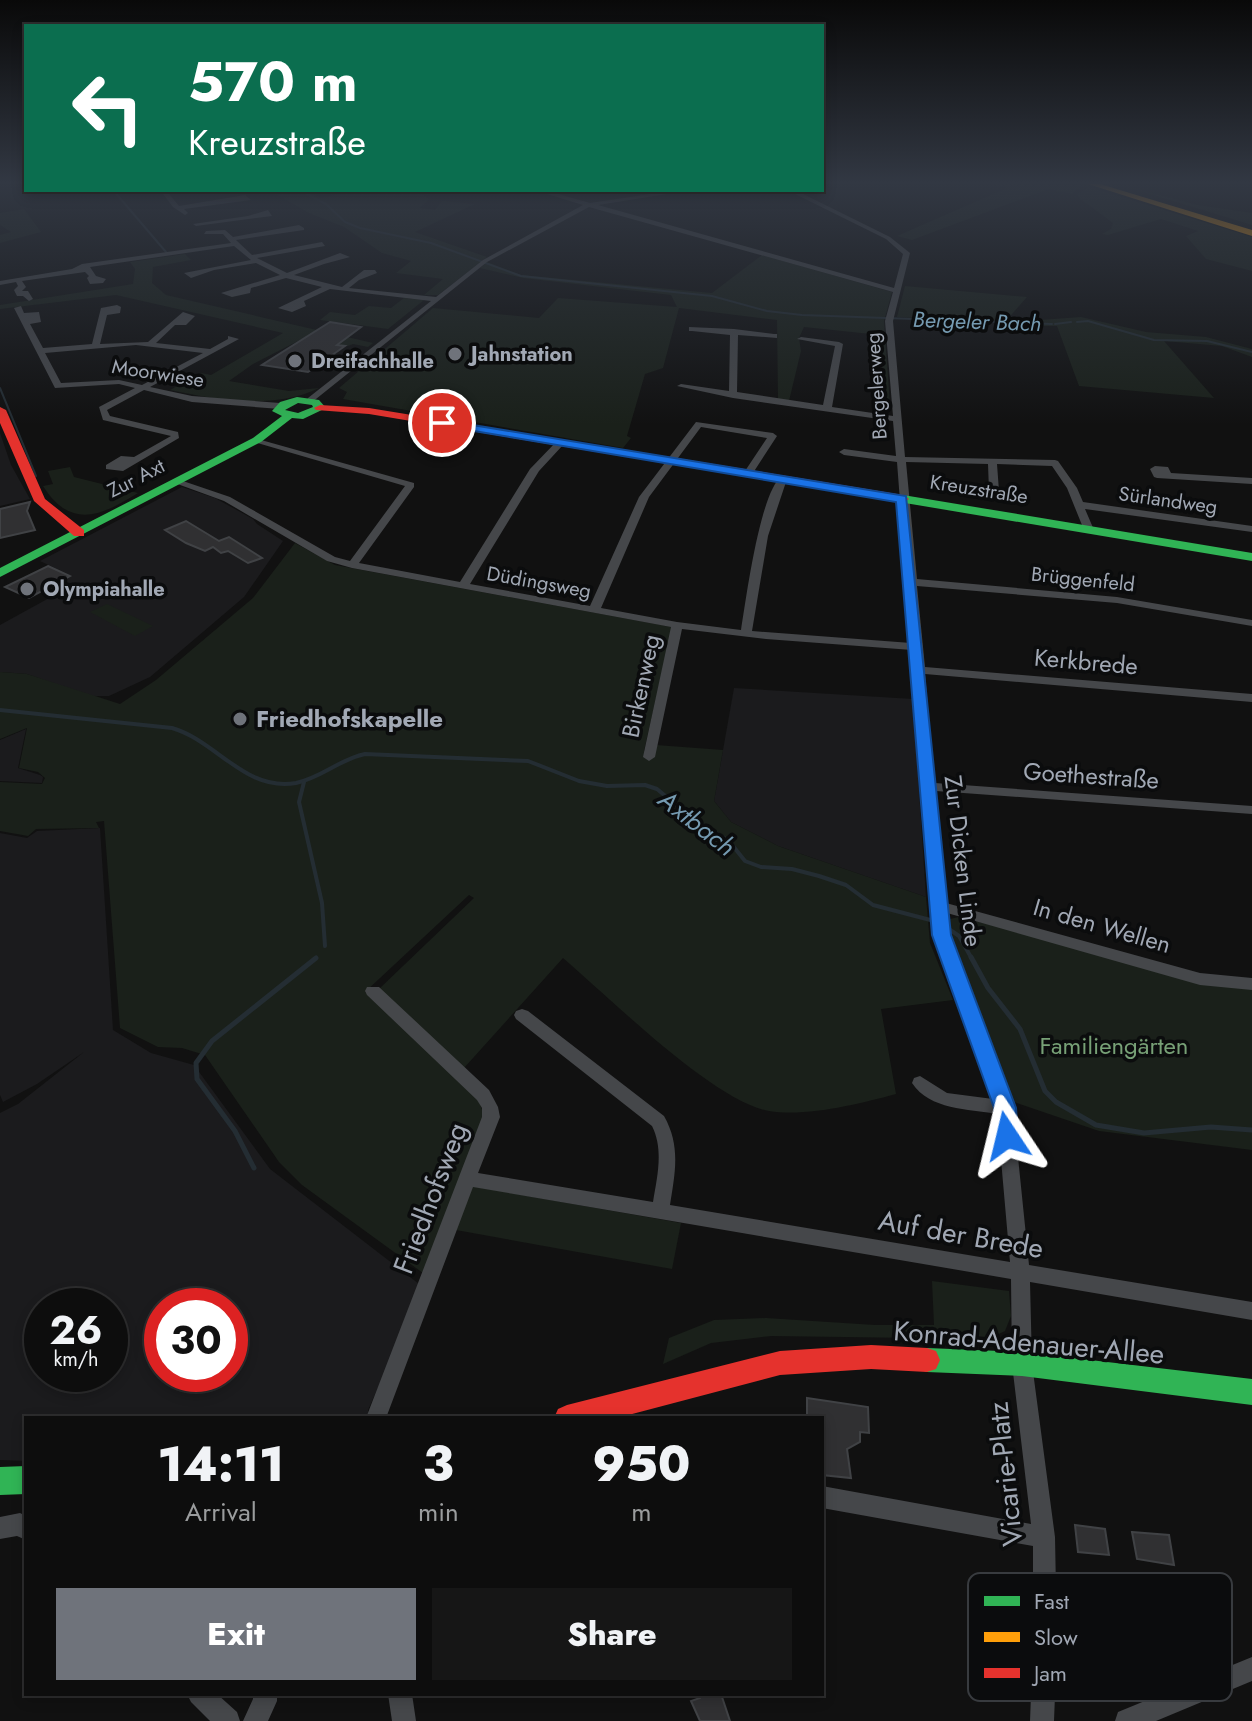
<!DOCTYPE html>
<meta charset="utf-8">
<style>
body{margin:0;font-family:Jost,sans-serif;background:#161616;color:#f1f3f6;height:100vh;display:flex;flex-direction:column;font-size:30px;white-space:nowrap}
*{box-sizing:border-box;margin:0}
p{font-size:26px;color:#9a9c9d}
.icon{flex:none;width:44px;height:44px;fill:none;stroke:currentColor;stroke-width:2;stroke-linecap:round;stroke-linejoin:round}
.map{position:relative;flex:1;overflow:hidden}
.sheet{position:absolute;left:24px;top:1416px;width:800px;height:280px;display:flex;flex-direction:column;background:#0d0d0d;border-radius:0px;box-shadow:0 4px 12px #0003,0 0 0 2px #2d2d2e}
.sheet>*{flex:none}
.top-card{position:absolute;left:24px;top:24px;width:800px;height:168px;border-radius:0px;box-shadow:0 4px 12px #0003,0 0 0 2px #2d2d2e;background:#0b6e4f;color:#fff;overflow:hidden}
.speed{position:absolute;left:24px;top:1288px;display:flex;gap:16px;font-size:40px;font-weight:700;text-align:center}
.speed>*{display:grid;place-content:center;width:104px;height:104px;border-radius:50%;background:#0d0d0d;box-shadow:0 4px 12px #0003,0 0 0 2px #2d2d2e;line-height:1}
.speed small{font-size:20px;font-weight:400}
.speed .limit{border:12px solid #d22;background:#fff;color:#111}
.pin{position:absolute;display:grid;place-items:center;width:68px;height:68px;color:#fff;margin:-34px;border:4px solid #fff;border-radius:50%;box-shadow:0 2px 8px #0007}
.me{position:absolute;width:88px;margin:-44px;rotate:350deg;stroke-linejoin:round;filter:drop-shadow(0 0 6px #0008)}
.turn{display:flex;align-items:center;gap:28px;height:168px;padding:0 32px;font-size:36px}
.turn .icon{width:104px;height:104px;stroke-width:2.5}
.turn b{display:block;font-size:56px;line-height:68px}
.eta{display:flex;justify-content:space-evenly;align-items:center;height:136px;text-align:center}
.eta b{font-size:48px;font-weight:800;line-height:56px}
.cta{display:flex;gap:16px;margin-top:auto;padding:16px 32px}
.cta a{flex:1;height:92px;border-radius:0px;background:#6f737b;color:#fff;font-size:32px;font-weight:800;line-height:92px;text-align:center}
.cta a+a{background:#161616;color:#f1f3f6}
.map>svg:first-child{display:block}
.built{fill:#1b1b1d;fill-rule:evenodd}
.green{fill:#1a201a}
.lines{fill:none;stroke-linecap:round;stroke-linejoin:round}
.stream-far2{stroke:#242d33;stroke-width:2}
.stream-far1{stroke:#242d33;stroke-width:4}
.stream{stroke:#242d33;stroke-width:5}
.building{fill:#303032;stroke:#404245;stroke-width:2}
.street{fill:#45474a;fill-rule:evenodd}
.fast{fill:#30b455;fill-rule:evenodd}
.slow{fill:#ff9f0a;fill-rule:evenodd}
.jam{fill:#e5322d;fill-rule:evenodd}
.route{fill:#1a73e8;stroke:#114b97;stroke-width:2}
.poi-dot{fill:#6f737b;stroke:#0b0c0d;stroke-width:3}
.labels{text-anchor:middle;stroke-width:7;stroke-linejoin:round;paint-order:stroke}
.far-poi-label{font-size:20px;font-weight:bold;fill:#a1a8b4;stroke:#0b0c0d;text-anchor:start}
.far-street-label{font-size:20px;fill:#a1a8b4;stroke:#0b0c0d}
.far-water-label{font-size:22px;font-style:italic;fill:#759ab1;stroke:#0b0c0d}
.street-label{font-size:24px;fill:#a1a8b4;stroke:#0b0c0d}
.poi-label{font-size:24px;font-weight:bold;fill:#a1a8b4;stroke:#0b0c0d;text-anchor:start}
.park-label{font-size:24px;fill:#77a076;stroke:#0b0c0d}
.water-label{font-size:26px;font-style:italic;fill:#759ab1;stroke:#0b0c0d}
.near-street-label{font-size:28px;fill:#a1a8b4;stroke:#0b0c0d}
.key{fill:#0b0c0d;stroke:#383b3f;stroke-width:2}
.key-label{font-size:22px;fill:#a1a8b4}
</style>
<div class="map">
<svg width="1252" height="1721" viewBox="0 0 1252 1721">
<rect width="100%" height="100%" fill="#111"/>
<!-- built -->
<g class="built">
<path d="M0 433 11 465 30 499 0 506Z"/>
<path d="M182 487 215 498 253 519 257 524 283 541 244 597 150 677 109 696H89L27 674 0 672V625L51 597 42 591 72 576 40 561Z"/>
<path d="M734 688 913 699 926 897 778 846 731 822 714 801Z"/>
<path d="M26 729 18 768 40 775 43 777 42 783 0 781V740Z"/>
<path d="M100 828 113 1030 151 1053 194 1065 270 1169 423 1287 368 1410V1418H26V1461L0 1460V1113L18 1104 84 1052 37 1084 3 1102 0 1095V833L27 838 37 831ZM42 1306H110V1374H42ZM162 1306H230V1374H162Z"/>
</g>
<!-- green -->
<g class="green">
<path d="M993 184 1082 185 1072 194 1049 189 912 240 897 236 1007 188Z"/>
<path d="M1117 184 1198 205 1252 213V225Z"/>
<path d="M1089 187 1252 237V271L1206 259 1186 236 1198 231 1161 219 1108 235 1102 234 1111 229 1113 223 1079 198 1077 194Z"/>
<path d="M269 190H305L321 198 356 190H426L422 194 429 199 420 208 435 210 442 201 475 204 415 232 487 257 438 295H424L443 279 396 273 411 261 382 253 344 227 309 213Z"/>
<path d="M24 209 41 232 0 243V235L11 232 0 225V213Z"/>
<path d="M185 254 191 260 153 267 152 283 166 295 373 343 368 347 353 344 348 346 302 339 253 364 229 381 289 391 319 388C275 410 216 400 170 390L201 373 211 375 283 333 116 295 0 309V305L133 284 135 269 130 262Z"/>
<path d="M762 255 892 292 884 321 890 404 885 408 880 335 804 327 799 338 801 351 789 401 778 399 777 320 679 308 663 368 645 374 627 436 631 438 623 448 343 399 347 392 339 388 433 308 539 318 558 298 677 307 671 295 523 278 480 268 487 262 521 275 712 293Z"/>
<path d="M905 286 1027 297 1005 322 897 317Z"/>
<path d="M404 298 424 300 388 329 320 320 330 312 355 315 369 306 391 308Z"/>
<path d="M1081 317 1146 332 1206 337 1252 349V357L1222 346 1164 341 1214 398 1079 386 1057 326H1011V322Z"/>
<path d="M70 467 74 477 138 493C101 516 71 530 43 486L53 484 48 471Z"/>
<path d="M295 543 335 565 672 627 644 751 656 745 723 750 714 801 731 822 778 846 926 897 930 943 953 1000 881 1009 896 1094C859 1104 807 1117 769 1111 713 1101 610 998 563 958L464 1068 379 989 474 898 469 895 365 992 478 1098 485 1118 427 1276 302 1185 279 1162 205 1055 182 1048 158 1047 120 1028 104 821 96 822 99 828 36 829 28 836 0 831V782L42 784 45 778 38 772 19 768 27 728 0 739V672L27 674 120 704 156 680 253 598Z"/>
<path d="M107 604 153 626 135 636 90 612Z"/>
<path d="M959 917 1252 989V1150L1099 1131 1014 1102 953 946 950 919Z"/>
<path d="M471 1186 681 1223 672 1269 456 1230Z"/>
<path d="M932 1281 1009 1291 1011 1316 1005 1331 988 1339 771 1336 711 1343 663 1364 669 1338 714 1320 766 1318 875 1325H934Z"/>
</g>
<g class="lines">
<!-- stream-far2 -->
<g class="stream-far2">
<path d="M113 190 166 252"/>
<path d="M299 190 326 204 345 222 360 228 431 243 521 276 712 296 767 311 802 315 1052 324"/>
<path d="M1077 322 1088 321 1154 340 1207 341 1252 352"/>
<path d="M1055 324 1071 322"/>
<path d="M0 388 36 476"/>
</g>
<!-- stream-far1 -->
<g class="stream-far1">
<path d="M0 710 172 728C217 741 245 792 296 783 321 778 340 759 365 754L528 761 579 781 607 786 645 785 657 789 693 819 729 841 745 861 761 867 792 869 819 876 846 885 873 905 938 922"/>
<path d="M304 782 299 802 322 903 325 946"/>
<path d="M946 927 959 936 972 959"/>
</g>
<!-- stream -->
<g class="stream">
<path d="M971 957 988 988 1020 1029 1045 1091 1056 1102 1096 1125 1144 1133 1211 1127 1252 1130"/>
<path d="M254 1168 235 1131 197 1079 196 1063 212 1041 316 958"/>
</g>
</g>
<!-- building -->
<g class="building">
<path d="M330 322 361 327 337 345 345 346 308 372 262 365Z"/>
<path d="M30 502 27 511 35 530 0 538V509Z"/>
<path d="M186 521 219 541 229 537 262 558 248 563 228 551 221 553 213 547 205 551 186 543 165 530Z"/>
<path d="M48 566 70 576 29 598 5 587Z"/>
<path d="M807 1398 868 1407 869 1433 860 1432V1442L847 1449 851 1478 822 1475V1418H807Z"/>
<path d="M1075 1525 1105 1529 1109 1555 1078 1552Z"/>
<path d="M1132 1532 1169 1535 1174 1565 1137 1559Z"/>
<path d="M701 1694H721L730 1721H700L691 1701 700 1698Z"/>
</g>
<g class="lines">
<!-- street -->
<g class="street">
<path d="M160 190H190L169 194 179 206 245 195 251 200 184 209 188 213 185 215 173 207Z"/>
<path d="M534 190H544L590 203 677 190H692L598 205 894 288 903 254 886 239 787 190H795L890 237 910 253 893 321 905 457 1055 460 1058 461 1077 488 1083 502 1252 526V532L1085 509 1094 530 1089 533 1084 530 1067 488 1052 466 997 464 999 491 994 494 989 491 988 464 906 462 917 579 1117 597 1252 620V626L1117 603 917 586 925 667 1252 694V702L925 674 935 783 1252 806V814L936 791 946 903 1200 973 1252 978V990L1200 985 947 913 949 935 1013 1108 1029 1265 1252 1302V1320L1030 1282 1032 1364 1055 1537 1057 1643 1054 1721H1030L1033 1643V1546L822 1508V1486L1031 1524 1012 1364 1011 1279 473 1187 386 1418H366L482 1117V1108L477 1100 367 995 365 991 367 987H379L489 1090 498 1107 500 1117 478 1173 653 1202C657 1177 664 1150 652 1126L516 1019 514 1015 516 1011 522 1009 528 1011 664 1116C681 1146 675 1173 670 1205L1010 1262 997 1114C968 1109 930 1110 912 1083L914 1078 920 1076 947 1093 993 1099 935 935 923 789 920 786 922 783 913 673 911 670 913 667 912 650 766 639 682 629 655 757 649 761 643 757 671 627 352 568 327 561 224 501 172 482 180 480 230 497 335 557 350 561 405 486 254 442V438L414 483V487L359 563 460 582 530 469 557 441H563V445L539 471 470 584 590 606 639 497 696 422 773 433 777 436 751 476 748 477 743 474 767 438 701 427 649 497 601 608 677 622 741 630C746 600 760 491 782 476L787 479 768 536 752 631 911 643 906 585 904 582 906 580 897 462 844 455 839 452 844 449 896 456 893 421 733 398 677 386 681 384 729 391 730 335 692 331H689V327L734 329 774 334H777V338L738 335 737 392 823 405 835 346 797 339 801 337 839 342 843 344 832 407 893 416 885 321 893 292 589 207 487 262 311 403 307 400 308 398 431 301 330 289 304 301 306 306 292 312 278 308 322 287 286 278 251 288 250 293 232 297 221 293 280 275 256 263 214 270 191 278 184 273 251 260 234 246 90 267 96 276 106 279 103 283 90 284 87 278 89 276 85 272 22 281 26 287 22 291H28L33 299 29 301 23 296H17L14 290 18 286 16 282 0 285V281L72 269 82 264 231 243 223 234H204L206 231 225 230 233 237 299 225 304 228V230L236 240 252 255 322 242 325 246 257 258 287 273 340 253 350 257 324 264 294 275 342 287 364 270H375L377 273 359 280 349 288 436 297 483 260 583 205Z"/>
<path d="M268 210 272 216 196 226 193 224 248 216Z"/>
<path d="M117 305 121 307 120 313 107 315 100 344 148 342 183 312 195 316 186 325H175L156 343 210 349 228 339V336L239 339 150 387 192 396 280 403 284 406 280 409 192 402 144 390 107 410 110 416 178 432 179 438 123 471 106 469V465L121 456 134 457 171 436 103 420 99 407 135 388 119 384 55 388 14 308 21 306 24 313 39 312 41 322 30 324 43 348 92 344 101 308ZM136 345 203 353 142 385 119 380 61 383 45 353Z"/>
<path d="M1155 466 1168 467 1171 473 1252 478V484L1157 478 1154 477 1150 469Z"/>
<path d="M20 1513 26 1516V1540L17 1536 0 1539V1517Z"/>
<path d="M1252 1657V1681L1156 1721H1115L1118 1712Z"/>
<path d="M187 1694H217L237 1712 240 1721H210L191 1702Z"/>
<path d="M253 1694H277V1701L268 1721H243L253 1699Z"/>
<path d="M388 1694H412L416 1721H392Z"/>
</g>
<!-- fast -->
<g class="fast">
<path d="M297 397 319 400 326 408 303 419 292 418 261 442 0 577V568L253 438 282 416 272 411 280 402ZM298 403 312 405 313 407 298 413 285 410Z"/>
<path d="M903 495 1252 553V561L899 502V496Z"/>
<path d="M927 1348 1022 1352 1252 1379V1405L1022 1376 927 1372 918 1369 914 1360 918 1351Z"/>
<path d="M26 1466V1494L0 1495V1467Z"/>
</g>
<!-- slow -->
<path class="slow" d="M1088 184H1100L1252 230V236Z"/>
<!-- jam -->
<g class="jam">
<path d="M320 405 369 408 903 495 909 499 903 503 369 414 316 410 314 408Z"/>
<path d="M0 407 6 410 45 499 84 530V536H74L34 501 0 423Z"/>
<path d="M871 1345 927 1348 936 1351 940 1360 936 1369 927 1372 871 1369 780 1375 617 1418H554L558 1409 567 1405 780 1351Z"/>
</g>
</g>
<!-- sky -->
<linearGradient id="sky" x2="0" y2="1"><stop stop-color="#090909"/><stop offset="0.43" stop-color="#323843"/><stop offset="1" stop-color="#323843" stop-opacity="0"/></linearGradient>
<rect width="1252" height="425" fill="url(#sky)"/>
<!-- route -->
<path class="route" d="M442 420 906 496 951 935 1016 1108 1018 1136 1015 1142 1007 1145 999 1142 994 1108 932 935 896 502 438 425 437 423Z"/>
<!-- markers -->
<g class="poi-dot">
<circle cx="455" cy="354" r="8"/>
<circle cx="295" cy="361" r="8"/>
<circle cx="27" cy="589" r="8"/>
<circle cx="240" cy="719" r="8"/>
</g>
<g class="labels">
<!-- far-poi labels -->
<g class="far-poi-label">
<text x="471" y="361">Jahnstation</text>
<text x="311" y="368">Dreifachhalle</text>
<text x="43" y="596">Olympiahalle</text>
</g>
<!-- far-street labels -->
<g class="far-street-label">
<text transform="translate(158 373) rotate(9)" y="7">Moorwiese</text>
<text transform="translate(876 386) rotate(-94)" y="7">Bergelerweg</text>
<text transform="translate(136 478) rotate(-27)" y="7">Zur Axt</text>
<text transform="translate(979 489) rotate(9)" y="7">Kreuzstraße</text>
<text transform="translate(1168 500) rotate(8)" y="7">Sürlandweg</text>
<text transform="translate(1083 579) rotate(6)" y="7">Brüggenfeld</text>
<text transform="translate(539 582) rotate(10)" y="7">Düdingsweg</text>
</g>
<!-- far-water labels -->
<g class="far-water-label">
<text transform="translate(977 321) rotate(2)" y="8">Bergeler Bach</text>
</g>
<!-- street labels -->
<g class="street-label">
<text transform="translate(1086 662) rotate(5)" y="8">Kerkbrede</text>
<text transform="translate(641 686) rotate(-78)" y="8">Birkenweg</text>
<text transform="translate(1091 776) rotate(4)" y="8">Goethestraße</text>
<text transform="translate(963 861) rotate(83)" y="8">Zur Dicken Linde</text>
<text transform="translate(1102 926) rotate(16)" y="8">In den Wellen</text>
</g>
<!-- poi labels -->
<g class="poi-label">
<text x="256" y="727">Friedhofskapelle</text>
</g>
<!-- park labels -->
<g class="park-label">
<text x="1114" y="1054">Familiengärten</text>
</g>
<!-- water labels -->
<g class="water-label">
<text transform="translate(697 823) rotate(38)" y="9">Axtbach</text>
</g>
<!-- near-street labels -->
<g class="near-street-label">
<text transform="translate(430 1198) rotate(-69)" y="10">Friedhofsweg</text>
<text transform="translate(961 1234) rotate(10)" y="10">Auf der Brede</text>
<text transform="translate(1029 1342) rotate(5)" y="10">Konrad-Adenauer-Allee</text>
<text transform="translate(1005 1474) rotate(-96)" y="10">Vicarie-Platz</text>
</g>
</g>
<!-- legend -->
<rect x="968" y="1573" width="264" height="128" rx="12" class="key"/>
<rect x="984" y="1596" width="36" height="10" fill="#30b455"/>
<rect x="984" y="1632" width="36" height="10" fill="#ff9f0a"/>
<rect x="984" y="1668" width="36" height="10" fill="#e5322d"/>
<g class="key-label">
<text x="1034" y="1609">Fast</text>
<text x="1034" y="1645">Slow</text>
<text x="1034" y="1681">Jam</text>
</g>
</svg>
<div class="speed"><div>26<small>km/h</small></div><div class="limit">30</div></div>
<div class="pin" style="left:442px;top:423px;background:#d93025"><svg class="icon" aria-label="arrive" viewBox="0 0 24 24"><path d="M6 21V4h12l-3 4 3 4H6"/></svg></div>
<svg class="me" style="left:1007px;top:1136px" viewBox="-20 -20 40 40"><path d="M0-17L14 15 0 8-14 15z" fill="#1a73e8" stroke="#fff" stroke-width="4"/></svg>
<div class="top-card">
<div class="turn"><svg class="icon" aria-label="left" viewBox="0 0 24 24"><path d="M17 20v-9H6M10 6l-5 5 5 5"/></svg><div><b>570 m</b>Kreuzstraße</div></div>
</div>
<section class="sheet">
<div class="eta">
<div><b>14:11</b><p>Arrival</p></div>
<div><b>3</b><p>min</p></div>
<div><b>950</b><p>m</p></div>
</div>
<div class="cta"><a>Exit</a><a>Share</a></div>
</section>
</div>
